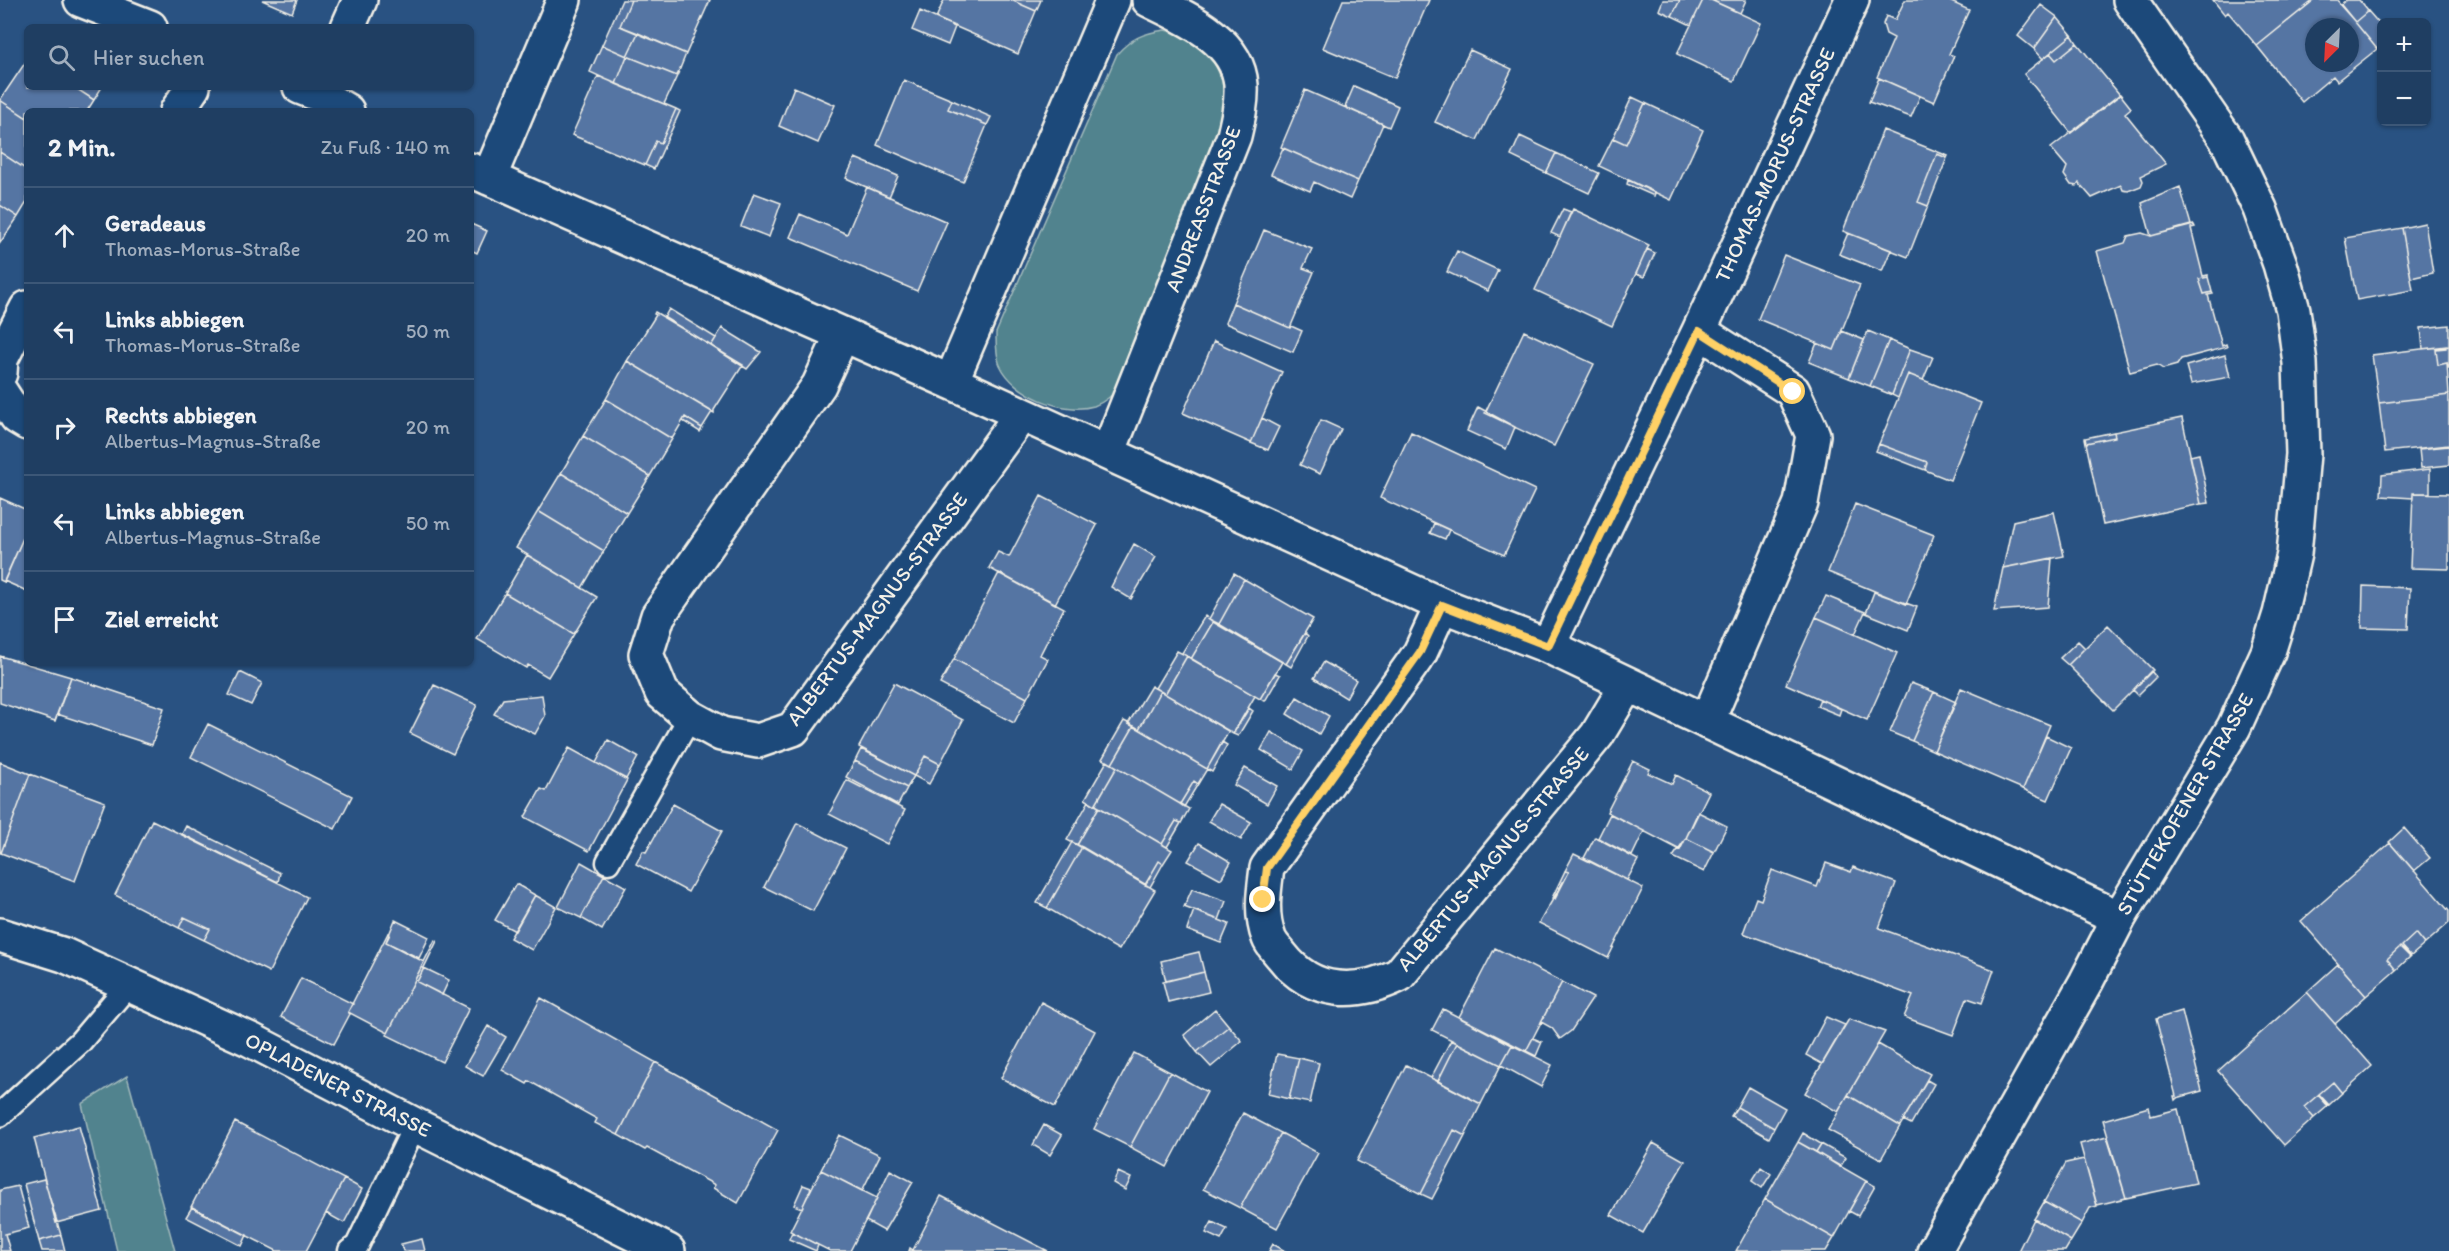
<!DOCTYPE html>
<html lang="de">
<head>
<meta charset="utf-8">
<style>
	:root { --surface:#1f3e62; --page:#2c496b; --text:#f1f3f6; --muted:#a1aebe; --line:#3c5777 }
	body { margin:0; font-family:Itim,sans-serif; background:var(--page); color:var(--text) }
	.controls { position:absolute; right:18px; top:18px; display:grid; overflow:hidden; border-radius:9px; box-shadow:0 2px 4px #0004 }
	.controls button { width:54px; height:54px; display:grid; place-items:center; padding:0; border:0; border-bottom:2px solid var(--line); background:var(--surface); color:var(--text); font:30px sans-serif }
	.compass { position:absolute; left:2305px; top:18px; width:54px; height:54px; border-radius:50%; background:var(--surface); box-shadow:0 2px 4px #0004; rotate:204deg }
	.stop { position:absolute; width:18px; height:18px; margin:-14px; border:4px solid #ffd166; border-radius:50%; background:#fff }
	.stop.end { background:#ffd166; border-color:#fff; box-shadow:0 2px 6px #0008 }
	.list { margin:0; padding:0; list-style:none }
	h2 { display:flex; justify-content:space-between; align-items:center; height:78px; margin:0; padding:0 24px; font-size:26px }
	h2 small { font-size:20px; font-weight:400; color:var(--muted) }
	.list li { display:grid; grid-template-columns:39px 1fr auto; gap:18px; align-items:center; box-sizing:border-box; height:96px; padding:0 24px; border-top:2px solid var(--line) }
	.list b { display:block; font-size:22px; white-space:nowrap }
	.list p { margin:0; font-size:20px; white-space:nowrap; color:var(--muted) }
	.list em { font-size:20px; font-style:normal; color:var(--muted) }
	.icon { flex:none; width:33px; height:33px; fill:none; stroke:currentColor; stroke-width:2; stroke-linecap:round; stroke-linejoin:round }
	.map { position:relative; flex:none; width:2449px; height:1251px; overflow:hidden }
	.search { position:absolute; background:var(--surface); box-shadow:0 2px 4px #0004; left:24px; top:24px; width:450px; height:66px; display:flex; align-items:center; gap:15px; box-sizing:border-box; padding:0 21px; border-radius:9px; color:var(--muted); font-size:22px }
	.panel { position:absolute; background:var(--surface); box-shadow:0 2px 4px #0004; left:24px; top:108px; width:450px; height:558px; border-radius:9px }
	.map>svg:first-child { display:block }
	.green { fill:#51838e; stroke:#a2babb; stroke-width:1.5 }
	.building { fill:#5475a3; stroke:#f4f1e8; stroke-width:1.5; fill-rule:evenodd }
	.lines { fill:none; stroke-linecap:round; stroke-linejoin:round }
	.service-casing { stroke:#f4f1e8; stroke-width:27 }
	.minor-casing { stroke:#f4f1e8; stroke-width:38 }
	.service { stroke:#1f4a7a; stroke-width:22 }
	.minor { stroke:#1f4a7a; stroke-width:33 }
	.route { stroke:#ffd166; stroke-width:8 }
	.labels { text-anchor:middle; stroke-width:5; stroke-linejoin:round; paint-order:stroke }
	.street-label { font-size:21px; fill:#f4f1e8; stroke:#1f4a7a }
</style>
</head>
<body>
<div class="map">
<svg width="2449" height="1251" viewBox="0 0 2449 1251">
	<rect width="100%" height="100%" fill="#295282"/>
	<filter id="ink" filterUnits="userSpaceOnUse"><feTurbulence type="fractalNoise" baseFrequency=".0167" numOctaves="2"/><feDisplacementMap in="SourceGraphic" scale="12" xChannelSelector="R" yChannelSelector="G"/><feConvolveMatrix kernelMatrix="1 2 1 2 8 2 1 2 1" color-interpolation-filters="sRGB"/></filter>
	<g filter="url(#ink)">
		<path class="green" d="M1165 30C1208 40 1225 69 1226 111L1120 387C1112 395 1105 402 1094 406 1063 415 1014 395 1000 365 996 356 996 343 996 333L1117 54C1131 38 1144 33 1165 30Z
			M127 1076 175 1251H117L82 1104Z"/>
		<path class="building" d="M262 0H297L292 13Z
			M622 0H631L620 26 638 33 627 56 602 45Z
			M631 0H710L686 54 620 26Z
			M944 0H1011L1036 11 1018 54 936 18Z
			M1011 0H1041L1036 11Z
			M1343 0H1429L1395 78 1323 48Z
			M1663 0H1680L1672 16 1659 10Z
			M1680 0H1703L1691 25 1672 16Z
			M1703 0H1711L1761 23 1734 81 1677 54Z
			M1711 0H1746L1740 13Z
			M1905 0H1947L1969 10 1949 54 1954 56 1934 102 1877 77 1894 38 1886 34 1883 24 1886 16 1895 20Z
			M2213 0H2314L2257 46 2228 12 2225 15Z
			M2314 0H2337L2377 49 2337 81 2333 76 2302 102 2257 46ZM2314 27H2350V63H2314Z
			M2346 0H2359L2368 11 2355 22 2340 5Z
			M2041 5 2057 17 2034 49 2018 36Z
			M920 11 955 27 948 45 912 30Z
			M2368 11 2382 27V45L2377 49 2355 22Z
			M2057 17 2072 35 2043 59 2034 49Z
			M638 33 686 54 677 76 627 56Z
			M2072 35 2077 43 2056 60 2050 53Z
			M2077 43 2120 95 2071 133 2024 74 2050 53 2056 60Z
			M602 45 627 56 616 84 590 72Z
			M1470 50 1512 69 1477 140 1435 122Z
			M627 56 677 76 664 104 616 84Z
			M27 60V87H74L94 100 87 111H27V118L0 100Z
			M598 76 676 109 661 143 656 141 645 165 572 135Z
			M1879 78 1920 96 1911 117 1869 102Z
			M904 80 952 100 948 109 987 125 963 182 877 145Z
			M1354 86 1398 106 1389 127 1345 107Z
			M74 87H102L94 100Z
			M794 87 835 105 818 143 779 126Z
			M1305 90 1383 124 1358 181 1281 147Z
			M2120 94 2131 108 2125 113 2166 164 2141 176 2143 181 2141 186 2128 191 2123 190 2121 185 2092 198 2079 183 2077 186 2071 185 2064 175 2067 167 2051 148Z
			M1632 97 1645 103 1626 144 1613 138Z
			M0 100 27 118V170L0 152Z
			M952 100 991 117 987 125 948 109Z
			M1645 103 1703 130 1671 200 1599 166 1613 138 1626 144Z
			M676 109 680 111 654 169 645 165 656 141 661 143Z
			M1883 130 1948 156 1947 158 1937 154 1918 202 1928 206 1908 257 1843 231Z
			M1520 136 1556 153 1546 173 1511 156Z
			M1283 148 1358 181 1350 199 1314 182 1310 191 1271 174Z
			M0 152 27 170V202L18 217 0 205Z
			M1556 153 1599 173 1589 193 1546 173Z
			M1937 154 1947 158 1928 206 1918 202Z
			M855 158 898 176 889 197 846 178Z
			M1628 180 1655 193 1654 196 1627 184Z
			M867 187 947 222 917 291 790 237 800 214 847 234Z
			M2180 187 2191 225 2151 236 2142 203Z
			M754 193 781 203 769 237 741 226Z
			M0 205 18 217 0 243Z
			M1563 209 1571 212 1560 237 1551 233Z
			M1573 209 1649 245 1612 326 1535 290Z
			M2425 223 2433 273 2411 278 2402 228Z
			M471 224 487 231 477 253 471 250Z
			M2194 225 2195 227 2191 228 2203 276 2208 275V277L2199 279 2204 294 2212 292 2213 294 2208 295 2222 346 2226 344 2227 347 2181 359 2177 365 2163 369 2157 365 2130 372 2097 251 2125 243 2128 236 2142 233 2151 236Z
			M2402 228 2413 290 2357 300 2345 238Z
			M1264 230 1312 249 1303 268 1314 272 1290 328 1233 303Z
			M1848 233 1891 250 1882 271 1839 254Z
			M1647 249 1655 253 1644 277 1636 274Z
			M1457 251 1498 270 1488 291 1447 272Z
			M1784 255 1860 285 1834 350 1758 319Z
			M2208 277 2212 292 2204 294 2199 279Z
			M1233 303 1290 328 1291 326 1302 331 1293 352 1225 323Z
			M669 309 716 338 711 346 664 318Z
			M655 312 743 365 714 410V413L627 361 656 315 654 314Z
			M2449 325V346L2423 349 2421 328Z
			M722 328 761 352 747 369 711 346Z
			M1524 331 1594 364 1554 446 1485 413Z
			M1842 331 1864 340 1849 378 1809 362 1817 343 1834 350Z
			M1868 331 1889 340 1870 386 1849 378Z
			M1889 340 1910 349 1892 395 1870 386Z
			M1214 341 1282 372 1251 443 1183 413Z
			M2446 346V348L2436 349 2438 365 2447 363 2449 395 2379 403 2372 355Z
			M2449 346V368H2448L2447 363 2438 365 2436 349Z
			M1910 349 1933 357 1923 380 1908 374 1898 398 1892 395Z
			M2225 355 2230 377 2191 384 2186 366Z
			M627 361 712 412 702 428 685 417 672 439 606 399Z
			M1908 374 1981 403 1950 480 1925 470 1927 462 1879 444Z
			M2449 395V445L2385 452 2379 403Z
			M606 399 672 439 650 476 583 436Z
			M1478 407 1515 427 1506 449 1467 431Z
			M685 417 702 428 700 432 683 421Z
			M1262 418 1279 427 1268 450 1251 443Z
			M2182 418 2201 504 2103 525 2086 443 2115 437 2114 432Z
			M1321 420 1341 429 1320 474 1300 465Z
			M1411 432 1535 490 1504 555 1380 498Z
			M2114 432 2115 437 2086 443 2085 438Z
			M583 436 650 476 627 513 561 473Z
			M1879 444 1927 462 1925 470 1876 451Z
			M2449 446V465L2421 468 2419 449Z
			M2199 454 2209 503 2201 504 2190 456Z
			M2430 469V493H2413V498L2381 496 2382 475Z
			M561 473 627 513 604 551 538 511Z
			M2413 493 2449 494V569L2410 568Z
			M1041 496 1097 525 1055 604 989 568 998 552 1009 557Z
			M0 498 27 510V529L4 582 0 580Z
			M1855 504 1934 535 1906 604 1828 572Z
			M538 511 604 551 582 588 516 548Z
			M2054 512 2064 556 2003 568 2013 521Z
			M1434 523 1449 530 1445 539 1430 533Z
			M27 529V591L4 581Z
			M1134 544 1156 557 1131 599 1111 587Z
			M527 555 597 597 574 634 505 593Z
			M2052 558 2048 607 1994 611 2003 568Z
			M999 573 1064 608 1040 655 1048 659 1027 698 954 659Z
			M1234 573 1244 579 1219 624 1209 619Z
			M1244 579 1313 619 1286 664 1219 624Z
			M2363 586 2410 588 2408 629 2362 628Z
			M1874 592 1917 607 1908 630 1866 613Z
			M505 593 574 634 548 677 528 665 526 668 477 639Z
			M1826 596 1865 612 1855 634 1816 617Z
			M1205 616 1213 622 1191 659 1182 653Z
			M1816 617 1897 653 1867 720 1786 684Z
			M1213 622 1282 662 1260 699 1191 659Z
			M2108 625 2153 670 2113 710 2068 665Z
			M1305 633 1308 636 1291 667 1286 664Z
			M2078 641 2085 648 2068 665 2060 658Z
			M1177 651 1187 656 1165 694 1155 688Z
			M0 656 71 677 55 721 0 703Z
			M1187 656 1255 696 1233 734 1165 694Z
			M954 659 1027 698 1014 723 940 684Z
			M1324 662 1356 680 1346 698 1314 678Z
			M2151 671 2156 677 2138 695 2133 690Z
			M240 672 262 683 251 705 229 695Z
			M1275 673 1280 675 1265 701 1260 699Z
			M71 677 164 708 152 745 57 714Z
			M894 683 963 720 940 764 925 756 914 776 859 747Z
			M1911 683 1934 692 1912 741 1890 732Z
			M434 685 477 705 453 754 410 733Z
			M1151 686 1160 691 1139 729 1128 724Z
			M1961 688 2050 725 2023 789 1934 751Z
			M1160 691 1229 731 1207 769 1139 729Z
			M1934 692 1956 702 1934 751 1912 741Z
			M542 695 545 716 535 734 494 714 503 699Z
			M1297 697 1329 716 1319 734 1287 714Z
			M1820 699 1841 709 1839 715 1817 706Z
			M1249 708 1253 711 1238 736 1233 734Z
			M1124 721 1134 726 1112 764 1102 759Z
			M208 724 352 796 335 829 191 757Z
			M1134 726 1207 769 1198 784 1194 781 1180 804 1112 764Z
			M1271 732 1303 751 1293 769 1261 750Z
			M2046 736 2071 748 2048 800 2023 789Z
			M608 740 638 757 626 779 596 763Z
			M1222 742 1227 745 1212 772 1207 769Z
			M569 748 627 780 589 851 525 817 541 789 546 791Z
			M861 749 914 776 907 788 855 761Z
			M925 756 940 764 929 784 914 776Z
			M855 761 907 788 898 805 846 777Z
			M1107 761 1117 767 1095 805 1085 799Z
			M1633 761 1650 769 1648 773 1672 784 1676 775 1709 792 1680 850 1607 812Z
			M0 762 30 774 1 853H0Z
			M1117 767 1189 809 1181 823 1176 821 1162 844 1095 805Z
			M1245 768 1277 786 1267 804 1234 785Z
			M30 774 105 802 75 881 1 853Z
			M847 780 905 810 887 844 829 814Z
			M1194 781 1198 784 1184 807 1180 804Z
			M1089 801 1099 807 1077 845 1067 840Z
			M673 804 722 831 688 892 636 864 643 851 646 852Z
			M1219 804 1251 822 1241 840 1209 821Z
			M1099 807 1172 850 1163 864 1159 861 1145 885 1077 845Z
			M1698 812 1727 826 1714 852 1686 838Z
			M1610 814 1644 831 1632 856 1598 838Z
			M152 820 307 897 269 972 204 940 210 929 184 917 179 928 115 895Z
			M1176 821 1181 823 1167 847 1162 844Z
			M797 823 846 848 813 911 764 887Z
			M186 826 280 873 278 882 182 834Z
			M2404 828 2430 858 2414 871 2389 842Z
			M1595 837 1638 860 1627 880 1584 858Z
			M1686 838 1714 852 1704 872 1673 857Z
			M1072 842 1082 847 1047 908 1037 903Z
			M1199 843 1231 862 1221 879 1188 861Z
			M2390 843 2449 911V923L2425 944 2416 933 2402 946 2411 956 2400 947 2387 959 2396 970 2366 996 2301 921Z
			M1082 847 1155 890 1119 950 1047 908Z
			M1574 854 1643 888 1608 958 1539 923 1569 872 1565 871Z
			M1159 861 1163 864 1150 887 1145 885Z
			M581 862 604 875 581 918 558 907Z
			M1826 863 1851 872 1853 867 1896 883 1879 928 1994 970 1982 1003 1967 998 1953 1035 1904 1017 1913 996 1743 933 1756 898 1761 900 1772 870 1817 887Z
			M1565 871 1569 872 1555 899 1552 898Z
			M604 875 626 887 602 930 581 918Z
			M516 884 535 895 515 931 495 920Z
			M1192 889 1226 901 1219 920 1184 907Z
			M535 895 556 907 532 950 510 938Z
			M1194 910 1229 924 1221 943 1187 930Z
			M184 917 210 929 204 940 179 928Z
			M395 920 429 937 419 958 386 942Z
			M388 933 390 934 386 942 424 962 388 1033 348 1012Z
			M2416 933 2425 944 2411 956 2402 946Z
			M435 940 437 941 417 982 469 1008 442 1062 387 1035Z
			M2400 947 2410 957 2396 970 2387 959Z
			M1495 948 1562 982 1526 1051 1459 1017Z
			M1199 952 1204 972 1166 981 1161 961Z
			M2338 964 2366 996 2335 1024 2307 992Z
			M424 968 449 980 442 995 417 982Z
			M1204 972 1209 992 1168 1002 1163 982Z
			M301 978 353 1004 348 1012 350 1014 334 1044 281 1017Z
			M1562 982 1593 998 1571 1031 1560 1039 1552 1028 1541 1022Z
			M2307 992 2372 1066 2342 1093 2333 1082 2319 1094 2329 1105 2318 1095 2304 1107 2314 1118 2284 1145 2218 1071Z
			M541 998 655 1062 618 1135 595 1123 597 1119 529 1081 527 1084 502 1070Z
			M1041 1002 1095 1031 1055 1107 1001 1078Z
			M1215 1009 1229 1026 1197 1052 1184 1035Z
			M1443 1009 1512 1045 1501 1065 1432 1030Z
			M2182 1011 2202 1091 2177 1098 2175 1100 2174 1096H2176L2156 1019Z
			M1826 1017 1845 1025 1822 1064 1806 1055Z
			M1849 1019 1885 1032 1838 1112 1805 1093Z
			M488 1026 506 1037 483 1076 465 1066Z
			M1229 1026 1242 1041 1211 1067 1197 1052Z
			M1533 1038 1542 1042 1536 1056 1526 1051Z
			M1451 1040 1457 1043 1438 1081 1431 1078Z
			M1457 1043 1501 1065 1481 1104 1438 1081Z
			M1878 1044 1930 1074 1900 1126 1848 1095Z
			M1512 1045 1552 1065 1541 1087 1501 1065Z
			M1134 1053 1170 1072 1130 1147 1094 1129Z
			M1277 1054 1299 1058 1289 1099 1268 1094Z
			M1299 1058 1319 1063 1310 1103 1289 1099Z
			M655 1062 778 1130 738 1203 713 1188 715 1185 647 1148 645 1150 618 1135Z
			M1406 1065 1481 1104 1465 1136 1454 1130 1421 1194 1357 1161Z
			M1170 1072 1207 1092 1167 1167 1130 1147Z
			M1927 1080 1934 1084 1911 1124 1903 1120Z
			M2333 1082 2342 1093 2329 1105 2319 1094Z
			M1748 1087 1785 1108 1774 1128 1737 1107Z
			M1848 1095 1900 1126 1881 1159 1828 1130Z
			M2318 1095 2328 1106 2314 1118 2304 1107Z
			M1737 1107 1774 1128 1769 1138 1731 1116Z
			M2149 1107 2151 1116 2178 1109 2196 1183 2126 1198 2103 1120Z
			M1243 1113 1281 1133 1240 1208 1203 1189Z
			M235 1122 344 1179 306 1251H277L191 1207Z
			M1044 1125 1062 1135 1050 1155 1033 1145Z
			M79 1126 102 1211 56 1223 34 1138Z
			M1454 1130 1465 1136 1432 1199 1421 1194Z
			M1281 1133 1318 1153 1277 1228 1240 1208Z
			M1803 1133 1821 1144 1816 1152 1798 1142Z
			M839 1135 880 1155 862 1191 821 1170Z
			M2107 1137 2126 1198 2097 1205 2080 1144Z
			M1798 1142 1866 1181 1834 1238 1765 1199Z
			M1653 1143 1685 1161 1643 1233 1611 1215Z
			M1821 1144 1846 1158 1840 1167 1816 1152Z
			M2084 1159 2097 1206 2090 1208 2082 1223 2044 1202 2066 1163Z
			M1761 1167 1771 1174 1762 1188 1752 1181Z
			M821 1170 877 1198 850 1251H830L790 1231Z
			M890 1170 913 1182 884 1231 866 1221Z
			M1118 1172 1131 1178 1125 1190 1113 1183Z
			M44 1179 61 1235 39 1241 24 1184Z
			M344 1179 362 1189 344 1223 326 1213Z
			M1866 1181 1875 1186 1858 1216 1849 1211Z
			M803 1185 811 1188 802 1208 794 1205Z
			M18 1186 29 1228 5 1234 10 1251H0V1190Z
			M941 1196 1048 1251H909L910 1248 913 1250Z
			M1765 1199 1834 1238 1826 1251H1736Z
			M2044 1202 2082 1223 2071 1241 2034 1219Z
			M192 1207 247 1235 242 1246 186 1217Z
			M2034 1219 2071 1241 2065 1251H2018Z
			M1212 1222 1227 1229 1221 1240 1206 1233Z
			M792 1232 818 1245 816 1251 789 1239Z
			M61 1235 65 1251H42L39 1241Z
			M422 1239 425 1251H403L401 1244Z
			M1273 1244 1285 1251H1269Z"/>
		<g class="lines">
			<g class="service-casing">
				<path id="service" d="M608 862 690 717
					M0 1115 80 1042 130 983
					M350 1251 357 1246 415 1125"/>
			</g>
			<g class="minor-casing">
				<path id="minor" d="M81 0 150 27
					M348 27 360 0
					M300 87 318 94 347 111
					M177 111 193 87
					M471 170 951 382 1442 605 1548 646 2119 918
					M489 178 564 0
					M1699 331 1852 0
					M842 335 819 385 658 616 646 654 662 693 690 717 721 734 758 741 793 729 1021 415
					M0 373 1 359 27 308
					M951 382 1113 0
					M0 391 17 417 27 423
					M1108 453 1234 136C1238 119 1242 102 1241 85 1238 39 1184 17 1149 0
					M1442 605 1420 653 1267 868C1264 891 1260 915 1269 938 1271 944 1278 951 1282 956 1313 996 1358 995 1399 975L1597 735 1627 685
					M1548 646 1699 331 1793 391 1813 435 1801 503 1707 722
					M0 935 64 955 251 1040 415 1125 668 1251
					M1934 1251 2086 982 2119 918 2234 727 2268 652 2280 614 2294 554 2303 454 2300 363 2293 310 2280 264 2260 209 2227 140 2130 0"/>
			</g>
			<use href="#service" class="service"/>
			<use href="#minor" class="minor"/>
		</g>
	</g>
	<g class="lines" filter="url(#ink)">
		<path class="route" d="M1263 900 1267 868 1420 652 1442 605 1548 646 1699 331 1793 392"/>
	</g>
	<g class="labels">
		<g class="street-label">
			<text transform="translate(1775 165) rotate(-65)" y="7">THOMAS-MORUS-STRASSE</text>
			<text transform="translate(1203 209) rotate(-69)" y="7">ANDREASSTRASSE</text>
			<text transform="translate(877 609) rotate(-53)" y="7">ALBERTUS-MAGNUS-STRASSE</text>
			<text transform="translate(2185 804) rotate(-60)" y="7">STÜTTEKOFENER STRASSE</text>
			<text transform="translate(1493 859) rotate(-50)" y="7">ALBERTUS-MAGNUS-STRASSE</text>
			<text transform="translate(338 1085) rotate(27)" y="7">OPLADENER STRASSE</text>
		</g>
	</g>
</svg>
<div class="controls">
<button>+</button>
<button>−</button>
</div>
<svg class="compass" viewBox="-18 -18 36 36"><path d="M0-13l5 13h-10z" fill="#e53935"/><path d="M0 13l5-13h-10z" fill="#a1aebe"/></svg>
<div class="stop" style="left:1793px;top:392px"></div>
<div class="stop end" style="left:1263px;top:900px"></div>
<div class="search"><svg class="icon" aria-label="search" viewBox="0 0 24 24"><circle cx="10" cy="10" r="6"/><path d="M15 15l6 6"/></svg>Hier suchen</div>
<section class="panel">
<h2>2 Min.<small>Zu Fuß · 140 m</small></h2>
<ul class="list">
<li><svg class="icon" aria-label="ahead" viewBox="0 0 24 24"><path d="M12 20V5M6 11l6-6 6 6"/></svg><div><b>Geradeaus</b><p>Thomas-Morus-Straße</p></div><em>20 m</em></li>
<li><svg class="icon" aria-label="left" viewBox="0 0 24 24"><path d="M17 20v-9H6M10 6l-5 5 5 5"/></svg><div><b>Links abbiegen</b><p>Thomas-Morus-Straße</p></div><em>50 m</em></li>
<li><svg class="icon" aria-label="right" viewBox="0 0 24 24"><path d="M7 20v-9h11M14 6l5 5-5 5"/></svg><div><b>Rechts abbiegen</b><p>Albertus-Magnus-Straße</p></div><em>20 m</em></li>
<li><svg class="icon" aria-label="left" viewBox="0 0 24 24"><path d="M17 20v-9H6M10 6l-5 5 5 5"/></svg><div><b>Links abbiegen</b><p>Albertus-Magnus-Straße</p></div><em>50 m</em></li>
<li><svg class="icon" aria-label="arrive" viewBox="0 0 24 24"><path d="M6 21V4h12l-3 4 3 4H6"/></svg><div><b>Ziel erreicht</b></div></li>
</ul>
</section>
</div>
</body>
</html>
